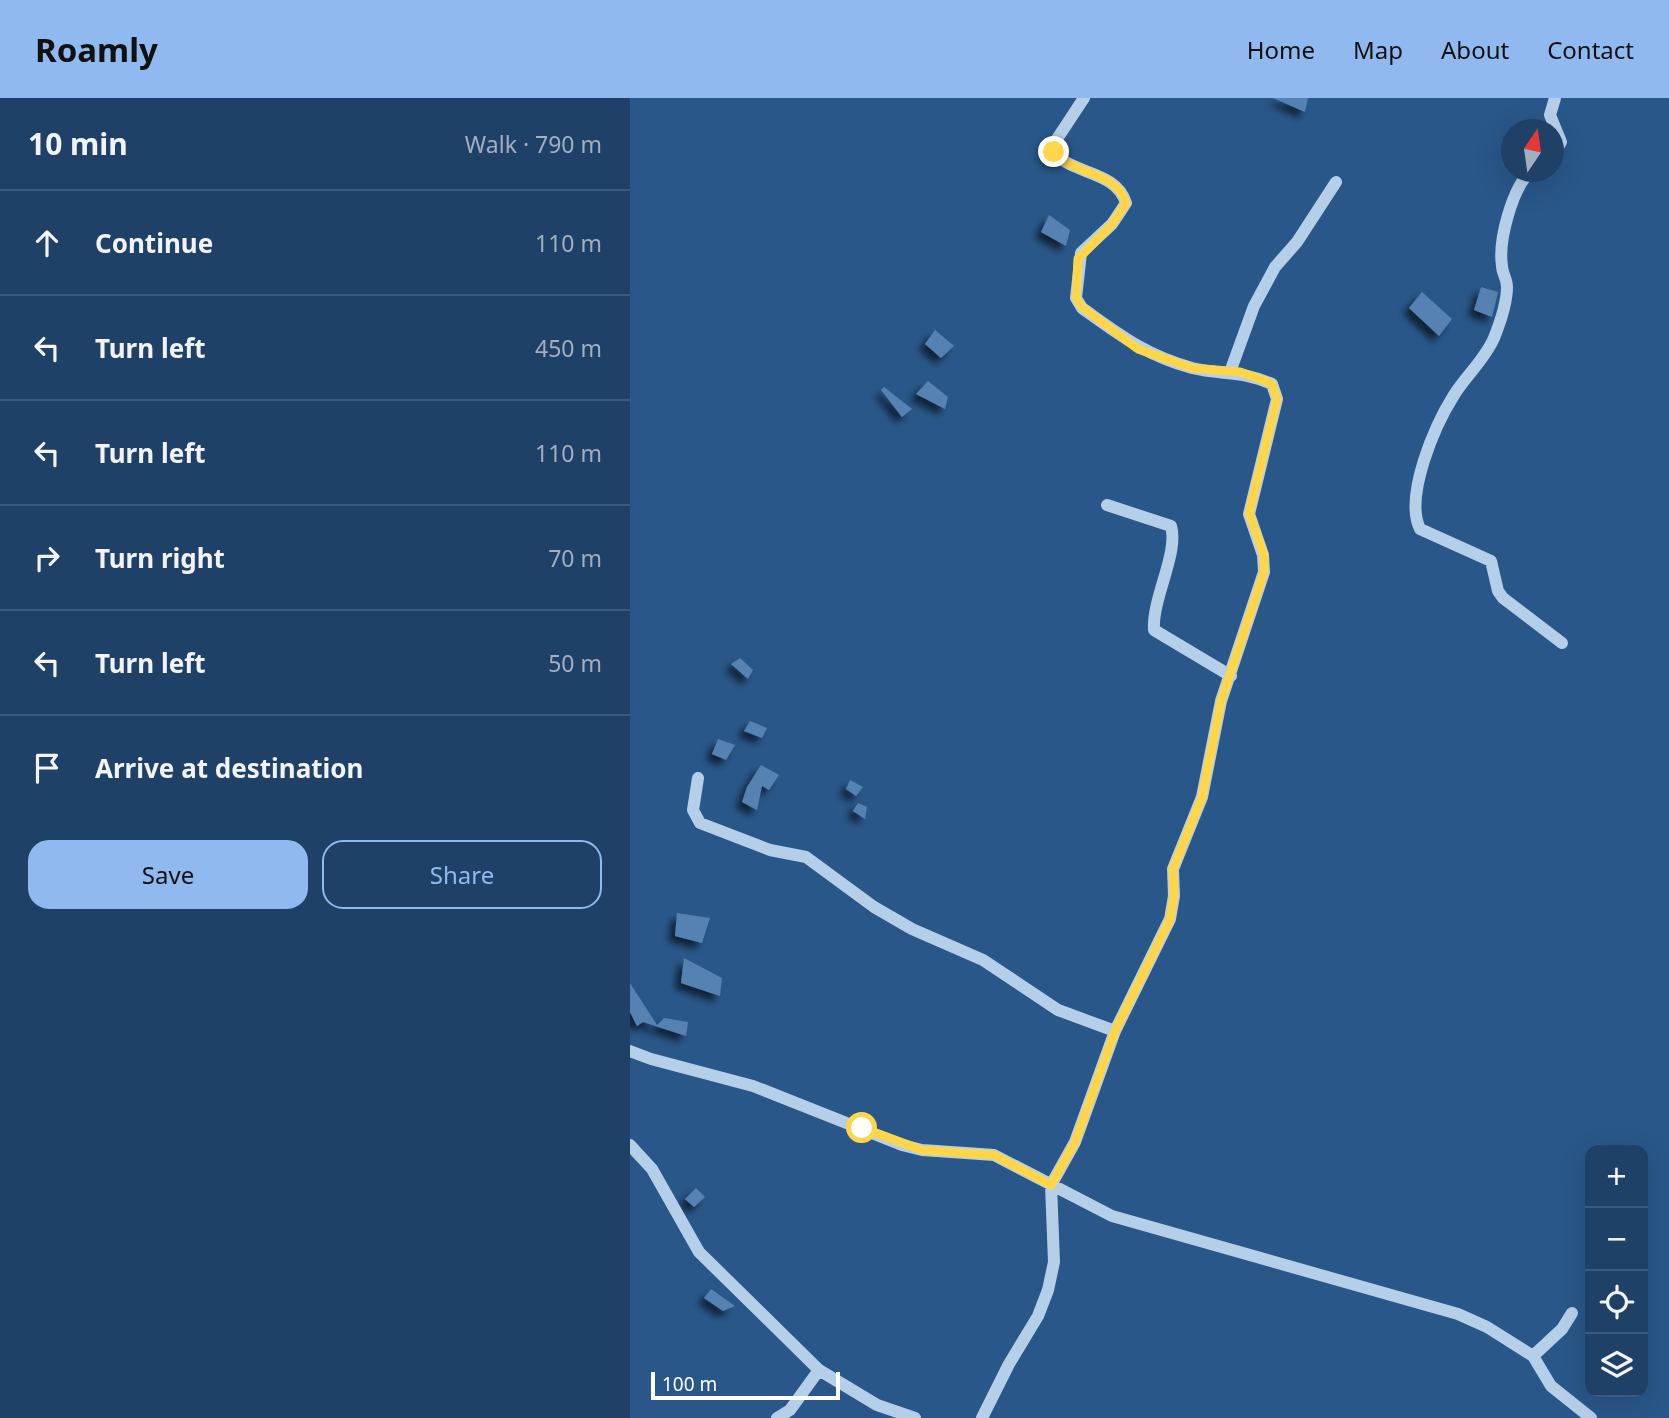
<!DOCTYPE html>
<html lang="en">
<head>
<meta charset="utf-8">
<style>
	:root { --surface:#1f4167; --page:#2c4c70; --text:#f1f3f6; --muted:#a1afc0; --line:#3c5a7b; --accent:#90b9f0 }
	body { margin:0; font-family:"Noto Sans",sans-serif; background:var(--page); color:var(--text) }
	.controls { position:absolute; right:21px; bottom:21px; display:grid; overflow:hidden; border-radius:14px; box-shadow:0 7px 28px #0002 }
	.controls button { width:63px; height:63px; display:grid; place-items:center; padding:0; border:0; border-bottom:2px solid var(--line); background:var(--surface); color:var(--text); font:35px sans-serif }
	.compass { position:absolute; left:871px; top:21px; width:63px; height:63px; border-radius:50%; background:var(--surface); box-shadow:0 7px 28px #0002; rotate:13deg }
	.scale { position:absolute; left:21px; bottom:18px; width:189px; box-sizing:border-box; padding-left:7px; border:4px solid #fff; border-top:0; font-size:19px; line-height:24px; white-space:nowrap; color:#fff; -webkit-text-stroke:5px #295789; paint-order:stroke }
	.stop { position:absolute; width:21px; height:21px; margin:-16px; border:5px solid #ffd54a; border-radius:50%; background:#fff }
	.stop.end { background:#ffd54a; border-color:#fff; box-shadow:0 2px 7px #0008 }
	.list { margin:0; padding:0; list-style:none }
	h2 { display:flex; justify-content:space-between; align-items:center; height:91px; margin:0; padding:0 28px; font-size:30px }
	h2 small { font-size:23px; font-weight:400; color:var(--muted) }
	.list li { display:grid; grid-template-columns:46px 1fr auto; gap:21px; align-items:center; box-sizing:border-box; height:105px; padding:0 28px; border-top:2px solid var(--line) }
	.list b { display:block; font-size:26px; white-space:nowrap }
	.list em { font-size:23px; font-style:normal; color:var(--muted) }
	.actions { display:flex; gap:14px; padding:21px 28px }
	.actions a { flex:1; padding:16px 0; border:2px solid var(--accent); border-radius:21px; text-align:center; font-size:24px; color:var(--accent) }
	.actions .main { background:var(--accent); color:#111 }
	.icon { flex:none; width:38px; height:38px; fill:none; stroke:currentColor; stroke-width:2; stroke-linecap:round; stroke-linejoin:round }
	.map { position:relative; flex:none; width:1039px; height:1320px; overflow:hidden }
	header { display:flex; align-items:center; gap:42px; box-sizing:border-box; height:98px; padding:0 35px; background:var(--accent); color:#111 }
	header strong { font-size:33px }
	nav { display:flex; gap:38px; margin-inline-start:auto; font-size:24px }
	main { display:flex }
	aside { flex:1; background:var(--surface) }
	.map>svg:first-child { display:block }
	.building { fill:#5582b2; filter:url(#shadow) }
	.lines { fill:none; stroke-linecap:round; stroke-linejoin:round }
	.minor { stroke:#b6cfe9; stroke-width:12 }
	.route { stroke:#ffd54a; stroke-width:9 }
</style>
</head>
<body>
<header>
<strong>Roamly</strong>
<nav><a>Home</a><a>Map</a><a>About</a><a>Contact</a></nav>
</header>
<main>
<aside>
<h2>10 min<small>Walk · 790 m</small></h2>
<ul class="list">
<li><svg class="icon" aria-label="ahead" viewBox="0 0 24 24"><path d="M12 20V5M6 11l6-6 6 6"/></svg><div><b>Continue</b></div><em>110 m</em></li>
<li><svg class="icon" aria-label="left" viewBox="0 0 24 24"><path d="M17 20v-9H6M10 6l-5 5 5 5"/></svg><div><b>Turn left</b></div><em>450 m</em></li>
<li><svg class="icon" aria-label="left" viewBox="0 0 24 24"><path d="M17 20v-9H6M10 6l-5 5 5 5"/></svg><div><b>Turn left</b></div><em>110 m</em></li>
<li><svg class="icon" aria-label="right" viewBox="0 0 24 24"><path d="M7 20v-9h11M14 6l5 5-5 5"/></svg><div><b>Turn right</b></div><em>70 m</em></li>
<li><svg class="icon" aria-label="left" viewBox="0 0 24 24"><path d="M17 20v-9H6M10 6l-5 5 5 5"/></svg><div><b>Turn left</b></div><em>50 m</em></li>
<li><svg class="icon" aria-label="arrive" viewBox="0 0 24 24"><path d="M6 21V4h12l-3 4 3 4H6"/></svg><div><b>Arrive at destination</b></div></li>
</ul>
<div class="actions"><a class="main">Save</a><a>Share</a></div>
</aside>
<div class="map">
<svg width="1039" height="1320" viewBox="0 0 1039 1320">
	<defs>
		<filter id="shadow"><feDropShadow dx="-6" dy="6" stdDeviation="3.5" flood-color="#0009"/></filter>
	</defs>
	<rect width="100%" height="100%" fill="#295789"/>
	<path class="building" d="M643 0H678L675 14Z
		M419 117 440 132 436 148 411 134Z
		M851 189 868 194 862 219 844 212Z
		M792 194 822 221 809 238 779 210Z
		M305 232 324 248 311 260 295 246Z
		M298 283 318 299 315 311 286 296Z
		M254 289 282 311 272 319 251 292Z
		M110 560 123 572 118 581 101 566Z
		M120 623 137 630 132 640 114 633Z
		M88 641 105 647 96 662 82 656Z
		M131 667 149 677 139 692 132 688 127 712 112 704 117 689Z
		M220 682 233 689 226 698 216 691Z
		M228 705 237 709 235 721 223 713Z
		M47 815 80 820 72 845 45 838Z
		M54 860 92 880 90 898 51 885Z
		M0 885 27 927 34 920 58 924 56 938 13 924 7 928 0 914Z
		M66 1090 75 1099 64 1109 55 1101Z
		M81 1191 105 1208 93 1213 74 1200Z"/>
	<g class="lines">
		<path class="minor" d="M923 57 931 44 920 17 925 0
			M900 74C882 91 868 143 872 168 872 175 877 181 877 189 877 205 870 225 864 240 855 261 836 278 824 297 805 327 774 398 790 431L861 463 868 493 873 500 932 545
			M600 274 624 208 645 169 667 144 706 84
			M477 407 541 428C549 455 522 500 524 532L601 578
			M68 680 63 712 70 725 140 752 176 759 244 809 282 831 353 862 428 912 485 933
			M0 953 21 961 123 988 272 1047 292 1052 364 1057 482 1118 828 1216 857 1229 903 1258 921 1288 961 1320
			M0 1047 22 1071 69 1154 189 1272 247 1307 285 1320
			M903 1258 932 1231 942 1215
			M147 1320 160 1312 189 1272
			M352 1320 379 1266 408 1218 418 1192 424 1164 421 1087 445 1044 485 933 540 821 544 798 543 771 572 699 591 603 634 474 633 457 619 416 647 301 642 286C615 273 590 277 562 270 515 257 490 237 452 210L446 200 451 155 482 126 496 105C486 72 442 77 424 54L425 44 454 0"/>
	</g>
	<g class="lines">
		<path class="route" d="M232 1030 292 1052 364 1057 421 1087 445 1044 485 933 540 821 544 798 543 771 572 699 591 603 634 474V457L619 415 647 301 642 286 633 282 610 274 562 270 508 251 452 209 446 200 448 161 482 126 496 105C486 72 442 77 424 54"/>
	</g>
</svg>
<div class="controls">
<button>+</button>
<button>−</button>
<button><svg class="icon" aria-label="locate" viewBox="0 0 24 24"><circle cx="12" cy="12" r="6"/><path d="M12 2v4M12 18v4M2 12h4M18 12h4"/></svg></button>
<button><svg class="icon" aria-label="layers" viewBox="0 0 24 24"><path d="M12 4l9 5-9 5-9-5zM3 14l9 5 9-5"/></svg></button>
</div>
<svg class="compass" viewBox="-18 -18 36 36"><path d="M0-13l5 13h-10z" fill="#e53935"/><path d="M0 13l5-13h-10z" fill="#a1afc0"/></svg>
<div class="scale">100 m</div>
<div class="stop" style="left:232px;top:1030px"></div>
<div class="stop end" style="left:424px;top:54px"></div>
</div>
</main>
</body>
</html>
